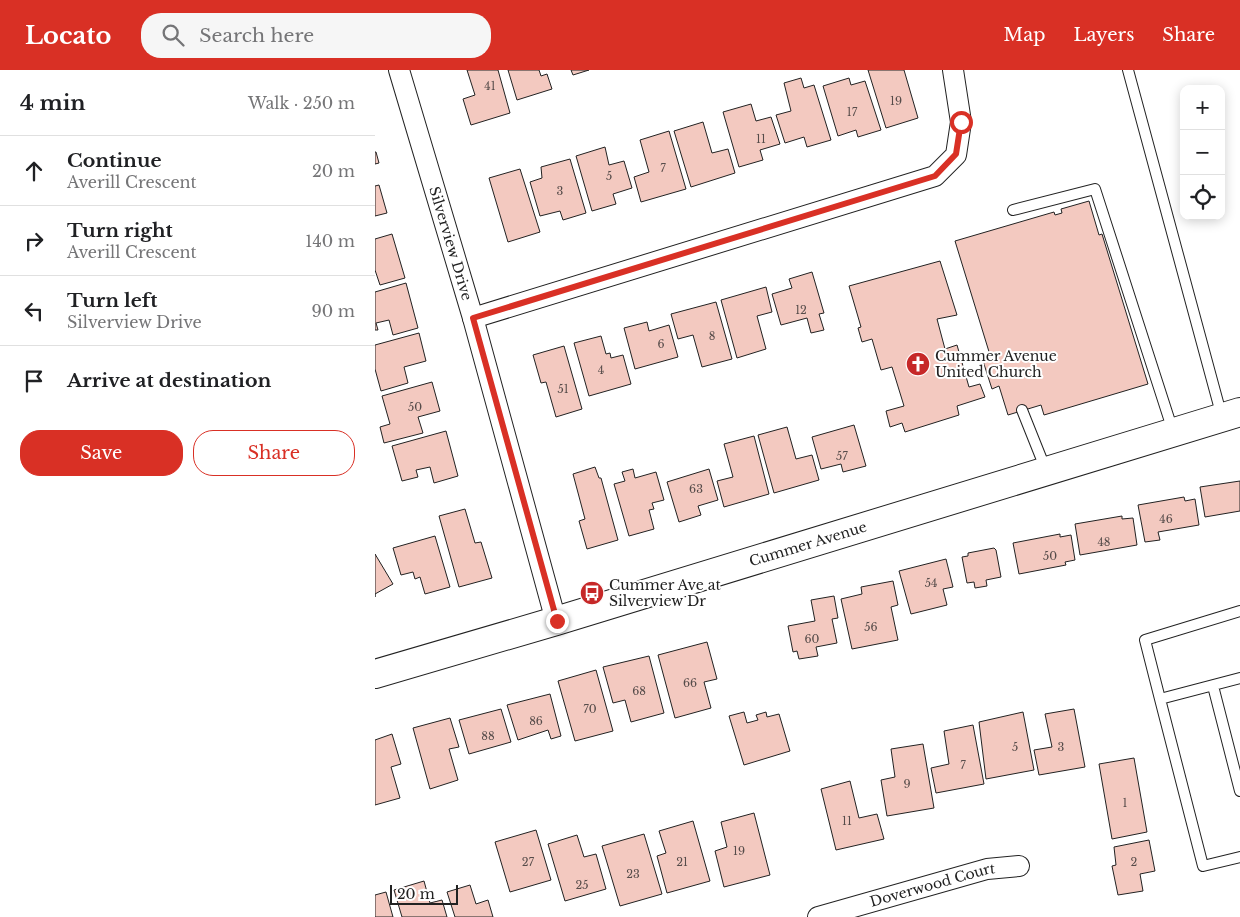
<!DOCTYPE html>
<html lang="en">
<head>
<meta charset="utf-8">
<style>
	:root { --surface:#fff; --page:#f6f6f6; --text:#202124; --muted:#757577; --line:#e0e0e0; --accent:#d93025 }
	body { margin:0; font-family:"Libre Baskerville",serif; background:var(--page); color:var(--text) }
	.controls { position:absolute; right:15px; top:15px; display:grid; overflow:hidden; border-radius:10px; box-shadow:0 2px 12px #0003 }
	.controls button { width:45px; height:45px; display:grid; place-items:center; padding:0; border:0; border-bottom:1px solid var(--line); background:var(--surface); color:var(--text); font:25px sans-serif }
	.scale { position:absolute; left:15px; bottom:12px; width:68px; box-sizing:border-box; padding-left:5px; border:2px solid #222; border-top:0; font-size:14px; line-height:18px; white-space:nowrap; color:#222; -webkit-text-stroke:4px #fff; paint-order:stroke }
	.stop { position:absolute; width:15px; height:15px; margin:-11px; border:4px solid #d93025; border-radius:50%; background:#fff }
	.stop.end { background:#d93025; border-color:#fff; box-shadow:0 1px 5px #0008 }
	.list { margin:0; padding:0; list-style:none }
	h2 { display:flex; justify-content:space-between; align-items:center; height:65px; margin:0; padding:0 20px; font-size:21px }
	h2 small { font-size:16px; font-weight:400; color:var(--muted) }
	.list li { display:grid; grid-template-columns:32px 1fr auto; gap:15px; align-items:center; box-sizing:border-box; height:70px; padding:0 20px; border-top:1px solid var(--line) }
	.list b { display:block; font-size:19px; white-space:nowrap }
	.list p { margin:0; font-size:16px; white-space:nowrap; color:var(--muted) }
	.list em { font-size:16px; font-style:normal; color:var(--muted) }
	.actions { display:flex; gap:10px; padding:15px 20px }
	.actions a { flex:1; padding:11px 0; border:1px solid var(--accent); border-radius:20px; text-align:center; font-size:18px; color:var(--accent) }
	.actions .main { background:var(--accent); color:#fff }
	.icon { flex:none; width:28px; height:28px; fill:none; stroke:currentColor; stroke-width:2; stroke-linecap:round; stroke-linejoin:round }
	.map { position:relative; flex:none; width:865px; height:847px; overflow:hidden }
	header { display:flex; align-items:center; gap:30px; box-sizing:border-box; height:70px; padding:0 25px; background:var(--accent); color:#fff }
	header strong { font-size:24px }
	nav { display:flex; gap:28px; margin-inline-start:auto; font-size:18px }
	.search { width:350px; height:45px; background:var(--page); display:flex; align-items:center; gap:12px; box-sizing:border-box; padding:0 18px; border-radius:20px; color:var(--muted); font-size:19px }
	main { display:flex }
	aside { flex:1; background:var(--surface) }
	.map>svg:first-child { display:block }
	.building { fill:#f3c9c0; stroke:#222 }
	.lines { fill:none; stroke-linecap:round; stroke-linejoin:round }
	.lane-casing { stroke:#222; stroke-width:12 }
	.street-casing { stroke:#222; stroke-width:22 }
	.secondary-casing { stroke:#222; stroke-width:30 }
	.lane { stroke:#fff; stroke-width:10 }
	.street { stroke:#fff; stroke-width:20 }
	.secondary { stroke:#fff; stroke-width:28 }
	.route { stroke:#d93025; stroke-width:6 }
	.labels { text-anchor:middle; stroke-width:4; stroke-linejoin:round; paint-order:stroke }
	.number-label { font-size:11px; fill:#564c4a }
	.street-label { font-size:14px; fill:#222; stroke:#fff }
	.poi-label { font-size:14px; fill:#222; stroke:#fff; text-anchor:start }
</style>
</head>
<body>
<header>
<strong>Locato</strong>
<div class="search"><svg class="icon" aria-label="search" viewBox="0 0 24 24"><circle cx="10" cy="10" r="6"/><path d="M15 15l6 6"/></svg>Search here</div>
<nav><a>Map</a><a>Layers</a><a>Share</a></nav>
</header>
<main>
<aside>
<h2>4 min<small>Walk · 250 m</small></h2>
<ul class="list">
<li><svg class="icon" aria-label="ahead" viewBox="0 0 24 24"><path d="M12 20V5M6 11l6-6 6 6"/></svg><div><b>Continue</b><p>Averill Crescent</p></div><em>20 m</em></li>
<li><svg class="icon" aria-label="right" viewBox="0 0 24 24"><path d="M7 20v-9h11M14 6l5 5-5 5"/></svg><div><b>Turn right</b><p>Averill Crescent</p></div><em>140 m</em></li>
<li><svg class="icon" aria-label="left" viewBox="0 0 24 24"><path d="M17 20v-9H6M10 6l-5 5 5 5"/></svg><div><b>Turn left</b><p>Silverview Drive</p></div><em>90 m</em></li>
<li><svg class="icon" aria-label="arrive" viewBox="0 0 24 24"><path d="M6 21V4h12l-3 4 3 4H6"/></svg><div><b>Arrive at destination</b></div></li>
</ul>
<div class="actions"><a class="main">Save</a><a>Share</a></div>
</aside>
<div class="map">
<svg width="865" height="847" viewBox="0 0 865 847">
	<rect width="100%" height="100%" fill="#fff"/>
	<path class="building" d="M92 0H123L135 43 96 55 88 29 100 25Z
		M133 0H164L166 6 172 4 177 19 142 30Z
		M196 0H214L198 5Z
		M493 0H529L543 48 511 58Z
		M426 8 429 18 439 15 456 70 432 77 429 67 410 73 401 45 416 41 409 13Z
		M474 8 476 15 490 11 506 60 483 67 481 60 463 66 448 16Z
		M376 34 381 51 396 47 405 74 385 80 388 90 364 97 348 42Z
		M328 52 337 83 353 79 360 103 316 117 299 61Z
		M294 61 311 119 266 132 259 107 274 102 265 70Z
		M230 77 234 95 249 91 257 118 238 124 241 134 217 141 201 86Z
		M1 82 4 93 0 94V82Z
		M195 89 211 143 188 150 185 141 165 146 155 112 167 108 166 97Z
		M145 99 165 162 133 172 114 108Z
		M4 115 12 143 0 146V116Z
		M714 131 724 165 727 164 773 314 669 345 666 335 633 345 624 316 617 319 607 288 615 285 580 171 679 142 680 145 687 143 686 139Z
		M17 164 30 208 5 215 0 200V169Z
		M565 191 582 245 562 249 570 279 582 275 594 317 605 314 610 327 582 336 584 345 530 362 527 353 515 357 511 341 529 336 517 297 506 300 497 269 487 272 483 258 486 257 474 216Z
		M437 202 449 243 444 244 449 260 436 263 432 248 406 255 397 224 417 218 414 209Z
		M31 213 43 258 18 265 14 250 1 253 3 260H0V222Z
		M391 217 397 242 382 246 391 279 362 288 346 230Z
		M341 232 357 289 327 297 318 265 303 269 296 244Z
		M272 252 274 261 294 255 303 287 260 299 249 258Z
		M44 263 51 291 29 297 33 313 6 321 0 299V275Z
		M226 266 231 284 235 283 236 288 248 285 256 314 214 326 199 273Z
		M189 276 207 339 181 347 171 312 166 313 158 285Z
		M57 312 65 341 43 347 48 363 9 373 5 357 15 354 7 326Z
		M479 355 491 396 468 402 466 394 446 399 437 367Z
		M412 357 421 389 437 385 444 410 399 423 383 365Z
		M71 361 83 406 59 413 55 397 41 400 43 407 27 411 17 376Z
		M379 366 394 424 349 437 342 411 358 407 349 374Z
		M220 397 224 408H226L243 470 212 479 204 451 210 449 198 404Z
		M258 399 260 408 281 402 289 430 277 433 279 439 274 440 279 459 254 466 239 414 250 411 247 402Z
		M334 399 343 430 323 436 326 445 304 452 292 412Z
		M865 411V441L830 447 825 417Z
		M809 427 810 431 820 429 824 455 783 462 785 470 770 472 763 435Z
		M90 439 100 473 106 472 117 508 84 517 64 446Z
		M747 446V449L758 448 762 475 705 485 700 454Z
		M685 464V467L696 465 700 490 690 492 691 495 644 504 638 473Z
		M60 466 75 517 50 524 45 507 40 509 38 502 26 505 18 478Z
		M619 478 621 480 626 507 611 510 612 516 600 518 599 512 592 513 587 487 593 486V483Z
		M0 484 18 514 0 524V527Z
		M571 489 578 517 568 519 572 535 536 544 524 501Z
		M518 511 523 535 516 537 523 570 477 579 466 529 487 524 486 517Z
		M459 526 463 548 457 549 462 573 441 577 443 586 424 589 422 581 418 582 413 556 440 551 436 530Z
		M332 572 342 609 329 612 336 638 300 648 283 585Z
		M274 586 289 643 256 652 250 630 238 633 228 597Z
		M221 600 238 661 200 671 183 611Z
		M175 624 186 666 176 669 173 660 143 670 132 635Z
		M126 639 136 672 94 684 84 650Z
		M699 639 710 697 664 705 659 680 677 677 670 644Z
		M369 642 372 653 383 650 381 645 391 642 392 647 404 644 415 681 369 695 354 646Z
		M648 642 659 700 611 709 604 652Z
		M75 648 84 677 74 679 83 710 55 719 38 658Z
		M598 655 609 714 561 723 556 698 574 694 569 661Z
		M17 664 26 694 16 697 25 728 0 735V670Z
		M548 674 559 738 512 746 506 710 520 707 516 679Z
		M759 688 772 762 737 769 724 694Z
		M475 711 484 748 502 744 509 769 461 780 446 719Z
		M379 743 395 805 349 817 340 781 352 777 346 752Z
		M318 751 335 811 292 823 282 786 291 783 284 761Z
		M161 760 176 810 135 822 120 772Z
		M269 764 287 824 245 836 227 776Z
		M202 765 209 787 221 784 231 819 190 831 173 774Z
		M774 770 780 801 765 804 768 821 743 825 737 796 741 795 739 777Z
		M49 811 55 833 67 830 72 847H27L19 820Z
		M95 815 101 834 113 830 118 847H80L72 822Z
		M11 822 18 847H0V825Z"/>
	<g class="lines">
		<g class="lane-casing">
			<path id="lane" d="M753 0 847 347
				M638 140 720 119 798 361
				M647 340 671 400
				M865 608 785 629 828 796 865 787
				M838 616 865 721
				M785 629 770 570 865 541"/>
		</g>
		<g class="street-casing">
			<g id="street">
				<path id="s1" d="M24 0 98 248 181 551"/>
				<path d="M98 248 560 106 581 85 586 52 578 0"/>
				<path id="s2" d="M443 847 612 799 644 796"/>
			</g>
		</g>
		<g class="secondary-casing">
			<g id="secondary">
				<path id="s3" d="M0 604 181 551 865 342"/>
			</g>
		</g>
		<use href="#lane" class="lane"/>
		<use href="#street" class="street"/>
		<use href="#secondary" class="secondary"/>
	</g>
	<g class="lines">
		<path class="route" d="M182 551 98 248 560 106 581 84 586 52"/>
	</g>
	<defs>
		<g id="church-disc" transform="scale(1.25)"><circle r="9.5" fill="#c62828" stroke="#fff"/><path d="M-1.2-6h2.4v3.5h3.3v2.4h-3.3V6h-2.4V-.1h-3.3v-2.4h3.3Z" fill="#fff"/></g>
		<g id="bus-disc" transform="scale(1.25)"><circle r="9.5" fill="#c62828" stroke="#fff"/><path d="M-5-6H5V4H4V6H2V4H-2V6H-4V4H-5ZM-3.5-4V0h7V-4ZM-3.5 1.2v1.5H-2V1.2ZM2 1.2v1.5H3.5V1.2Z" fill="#fff"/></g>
	</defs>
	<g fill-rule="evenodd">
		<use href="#church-disc" x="543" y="294"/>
		<use href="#bus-disc" x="217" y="523"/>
	</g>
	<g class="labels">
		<g class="number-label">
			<text x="115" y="20">41</text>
			<text x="521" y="35">19</text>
			<text x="477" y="46">17</text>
			<text x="386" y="73">11</text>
			<text x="288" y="102">7</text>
			<text x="234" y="110">5</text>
			<text x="185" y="125">3</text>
			<text x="426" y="244">12</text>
			<text x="337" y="270">8</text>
			<text x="286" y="278">6</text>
			<text x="226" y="304">4</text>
			<text x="188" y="323">51</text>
			<text x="40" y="341">50</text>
			<text x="467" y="390">57</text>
			<text x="321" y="423">63</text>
			<text x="791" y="453">46</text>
			<text x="729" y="476">48</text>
			<text x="675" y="490">50</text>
			<text x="556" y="517">54</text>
			<text x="496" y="561">56</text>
			<text x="437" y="573">60</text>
			<text x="315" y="617">66</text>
			<text x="264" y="625">68</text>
			<text x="215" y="643">70</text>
			<text x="161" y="655">86</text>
			<text x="113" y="670">88</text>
			<text x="640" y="681">5</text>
			<text x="686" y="681">3</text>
			<text x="588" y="699">7</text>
			<text x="532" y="718">9</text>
			<text x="750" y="737">1</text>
			<text x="472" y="755">11</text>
			<text x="364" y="785">19</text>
			<text x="153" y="796">27</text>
			<text x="307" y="796">21</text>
			<text x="759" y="796">2</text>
			<text x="258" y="808">23</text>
			<text x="207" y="819">25</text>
		</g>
		<g class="street-label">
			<text dy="5" stroke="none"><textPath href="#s1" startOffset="181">Silverview Drive</textPath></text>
			<text dy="5" stroke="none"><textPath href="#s3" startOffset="452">Cummer Avenue</textPath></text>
			<text dy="5" stroke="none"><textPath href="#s2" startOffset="119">Doverwood Court</textPath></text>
		</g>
		<g class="poi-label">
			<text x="560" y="291">Cummer Avenue<tspan x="560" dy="16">United Church</tspan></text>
			<text x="234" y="520">Cummer Ave at<tspan x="234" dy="16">Silverview Dr</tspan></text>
		</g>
	</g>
</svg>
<div class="controls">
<button>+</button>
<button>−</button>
<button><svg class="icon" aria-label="locate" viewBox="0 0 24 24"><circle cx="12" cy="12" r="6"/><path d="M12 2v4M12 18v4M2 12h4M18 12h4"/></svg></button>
</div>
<div class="scale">20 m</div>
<div class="stop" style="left:586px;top:52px"></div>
<div class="stop end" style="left:182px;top:551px"></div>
</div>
</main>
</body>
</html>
